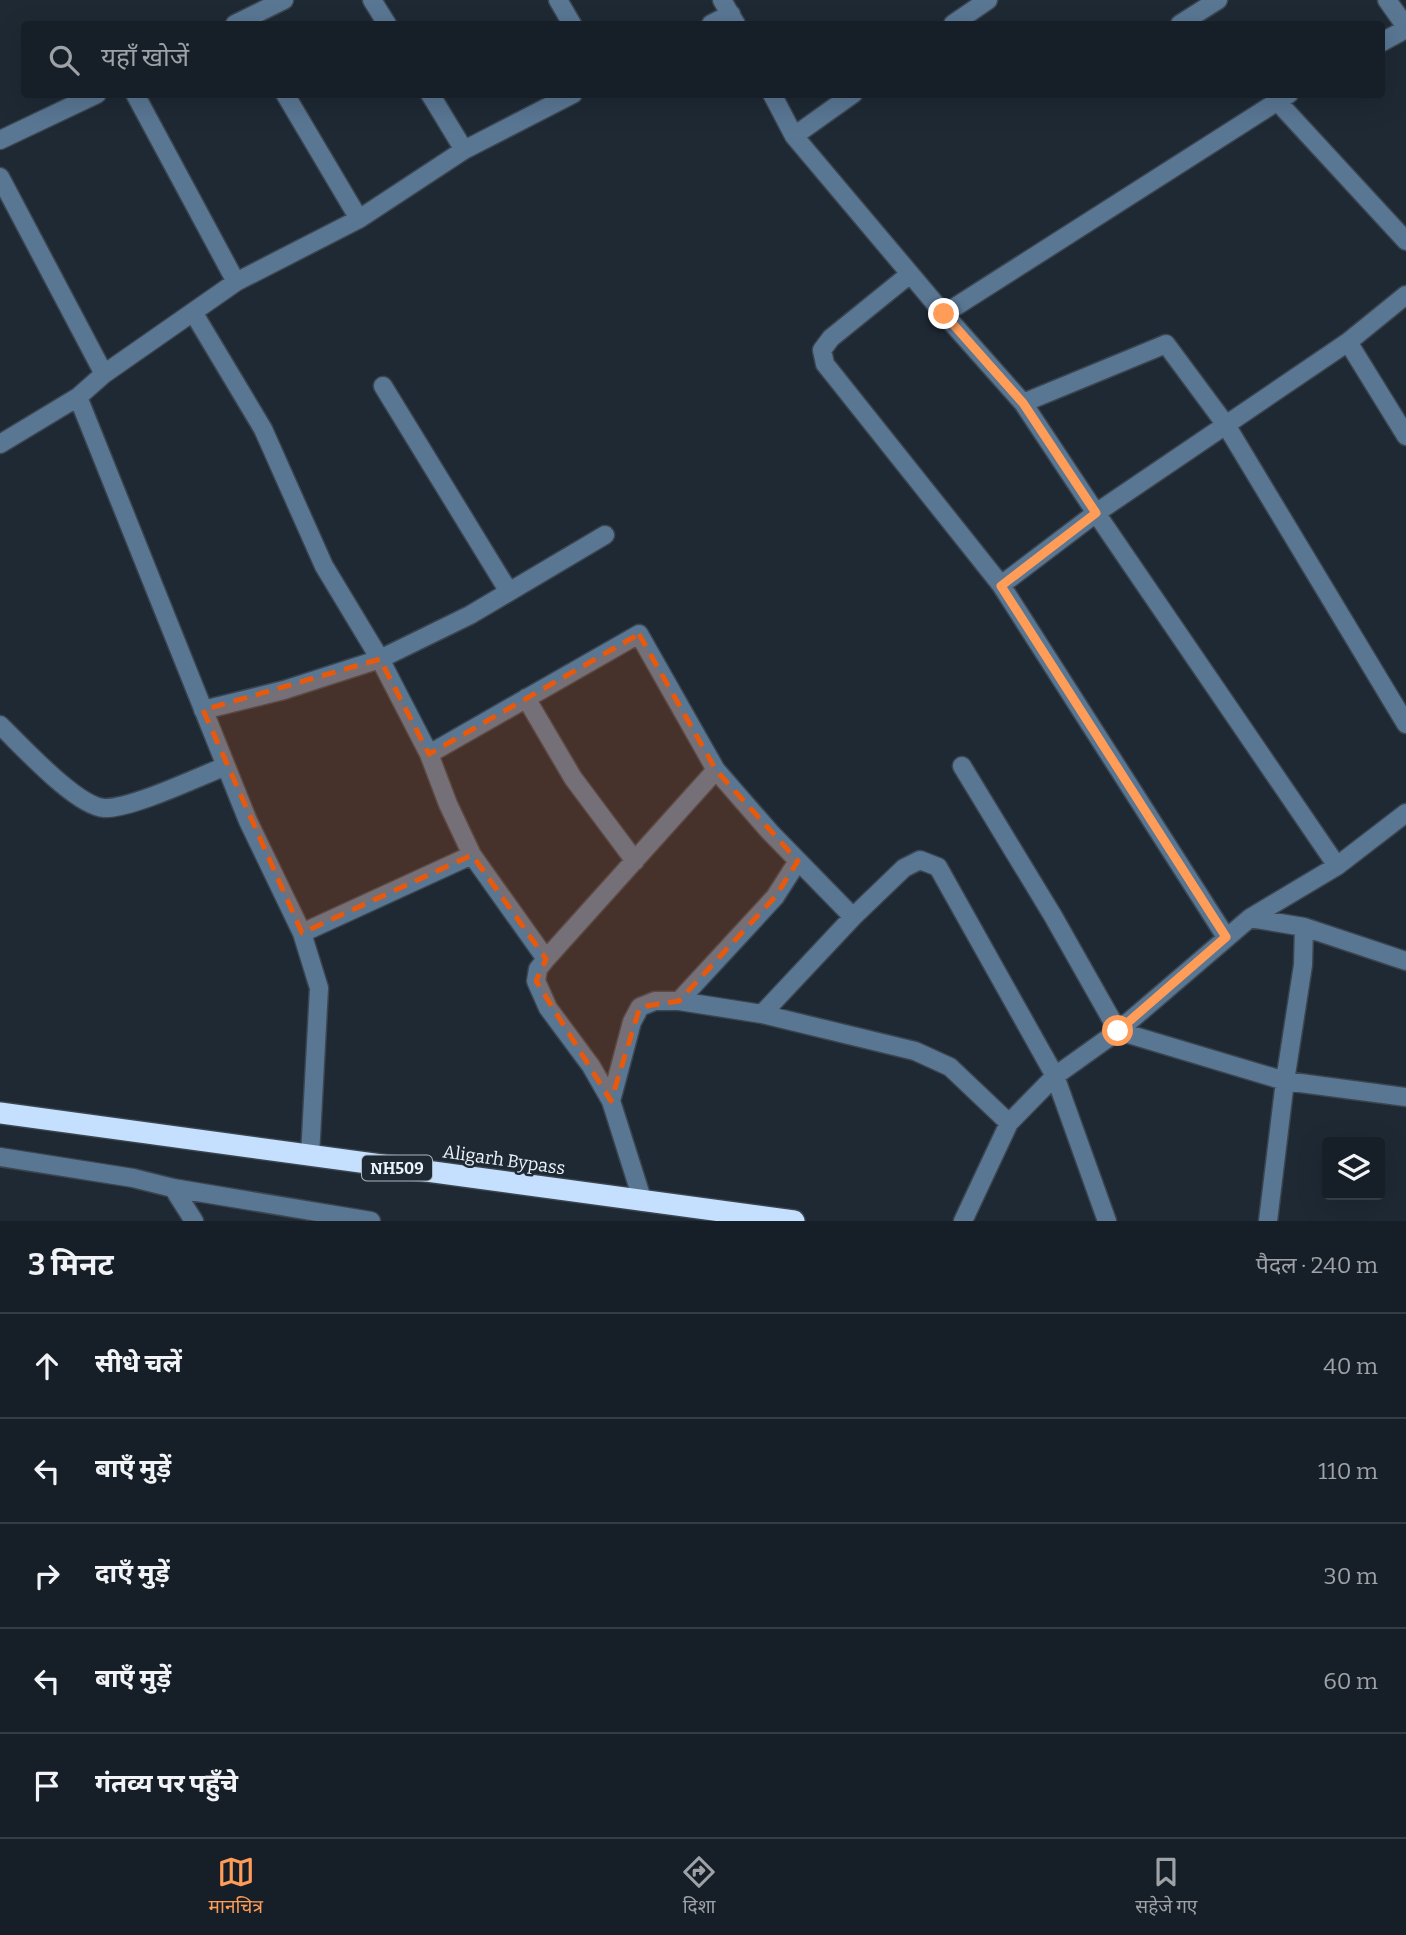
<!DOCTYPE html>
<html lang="hi">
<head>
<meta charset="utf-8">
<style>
	:root { --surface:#161f27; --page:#232c33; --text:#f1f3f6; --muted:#9ea2a7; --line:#353d44; --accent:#fe9c58 }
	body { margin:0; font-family:Bitter,"Noto Sans Devanagari",serif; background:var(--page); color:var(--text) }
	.controls { position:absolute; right:21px; bottom:21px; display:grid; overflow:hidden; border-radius:7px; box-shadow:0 7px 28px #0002 }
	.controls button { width:63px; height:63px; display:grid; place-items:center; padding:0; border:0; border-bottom:2px solid var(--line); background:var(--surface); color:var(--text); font:35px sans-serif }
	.stop { position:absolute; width:21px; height:21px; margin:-16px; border:5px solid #fe9c58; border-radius:50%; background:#fff }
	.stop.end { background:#fe9c58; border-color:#fff; box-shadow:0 2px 7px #0008 }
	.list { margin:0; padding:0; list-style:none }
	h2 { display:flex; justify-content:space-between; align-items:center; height:91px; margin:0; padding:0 28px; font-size:30px }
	h2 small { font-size:23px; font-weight:400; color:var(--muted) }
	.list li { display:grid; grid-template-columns:46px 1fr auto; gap:21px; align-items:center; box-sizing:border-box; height:105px; padding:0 28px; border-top:2px solid var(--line) }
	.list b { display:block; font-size:26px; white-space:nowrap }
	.list em { font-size:23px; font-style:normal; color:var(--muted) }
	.icon { flex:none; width:38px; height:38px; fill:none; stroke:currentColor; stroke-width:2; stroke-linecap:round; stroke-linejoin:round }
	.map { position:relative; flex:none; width:1406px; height:1221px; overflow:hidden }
	.search { position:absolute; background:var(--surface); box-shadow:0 7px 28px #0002; left:21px; right:21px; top:21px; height:77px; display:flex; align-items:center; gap:18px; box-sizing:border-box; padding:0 24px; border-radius:7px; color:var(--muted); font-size:26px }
	.sheet { height:616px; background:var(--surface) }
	nav { display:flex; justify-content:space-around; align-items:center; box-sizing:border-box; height:98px; border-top:2px solid var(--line); background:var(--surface); font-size:19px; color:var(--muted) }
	nav a { display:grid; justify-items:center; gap:4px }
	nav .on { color:var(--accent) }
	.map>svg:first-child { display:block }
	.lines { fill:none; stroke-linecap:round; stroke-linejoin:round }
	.minor-casing { stroke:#3b4550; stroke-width:21 }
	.highway-casing { stroke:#3b4550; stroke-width:24 }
	.minor { stroke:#597693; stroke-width:18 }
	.highway { stroke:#c4e0fe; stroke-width:21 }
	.route { stroke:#fe9c58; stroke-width:9 }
	.marked { fill:#e8590c; fill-opacity:0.2; stroke:#e8590c; stroke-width:5; stroke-dasharray:14 9; stroke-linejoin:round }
	.labels { text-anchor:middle; stroke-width:5; stroke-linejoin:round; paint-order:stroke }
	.shield { fill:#1e2934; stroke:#aeb6bf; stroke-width:2 }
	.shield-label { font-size:16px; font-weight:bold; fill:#ebf2fa }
	.street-label { font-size:18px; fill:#ebf2fa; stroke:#1e2934 }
</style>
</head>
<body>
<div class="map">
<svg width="1406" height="1221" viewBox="0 0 1406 1221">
	<rect width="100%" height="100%" fill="#1e2934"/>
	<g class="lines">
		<g class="minor-casing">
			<path id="minor" d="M372 0 387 24
				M558 0 572 24
				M722 0 736 24
				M1387 0 1406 27
				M235 24 284 0
				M711 24 731 14
				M953 24 988 0
				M1180 24 1218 0
				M1382 42 1406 29
				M135 94 236 282
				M285 94 359 219
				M430 94 464 150
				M772 94 794 136 944 314 1023 403 1096 513 1348 342 1406 295
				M1277 101 1406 241
				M794 136 853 94
				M0 140 97 94
				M0 177 104 374 78 397 0 444
				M910 274 831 338 822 350 825 364 1001 585 1226 937
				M193 312 263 429 324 566 380 659 429 754 448 804 472 855 546 959
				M944 314 1289 94
				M1348 342 1406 436
				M104 374 236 282 359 219 464 150 573 94
				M383 386 509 592
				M78 397 248 821 302 933 319 988 310 1156
				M1023 403 1166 344 1226 425 1406 724
				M1001 585 1096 513 1337 866
				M526 698 573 778 635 861
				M203 710 284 690 380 659 470 615 605 535
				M0 725C22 746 76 806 104 808 131 809 198 777 226 766
				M429 754 639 634 716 770 770 832 853 917
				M962 766 1053 916 1118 1031 1285 1081 1406 1097
				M1250 918 1337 866 1406 813
				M302 933 472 855
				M679 1001 775 897 798 861
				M762 1014 853 917 904 868 920 860 938 867 1055 1076 1107 1221
				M611 1101 632 1022 640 1007 655 1001H679L762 1014 915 1051 950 1067 1009 1123
				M0 1157 133 1178 173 1188 194 1221
				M173 1188 371 1221
				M643 1202 611 1101 591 1066 548 1008 536 981 538 969 546 959 716 770
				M963 1221 1009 1123 1055 1076 1118 1031 1250 918 1304 927 1406 961
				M1268 1221 1285 1081 1303 965 1304 927"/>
		</g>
		<g class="highway-casing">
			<path id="highway" d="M0 1113 794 1221"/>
		</g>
		<use href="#minor" class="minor"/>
		<use href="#highway" class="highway"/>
	</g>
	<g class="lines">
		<path class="route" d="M944 314 1023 403 1096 513 1001 586 1226 937 1118 1031"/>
	</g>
	<path class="marked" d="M639 634 716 770 798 861 775 897 679 1001 640 1007 611 1101 536 981 546 959 472 855 302 933 203 710 380 659 429 754Z"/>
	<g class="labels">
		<rect class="shield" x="362" y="1155.5" width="70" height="25" rx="5"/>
		<g class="shield-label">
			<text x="397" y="1174">NH509</text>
		</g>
		<g class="street-label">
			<text transform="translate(504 1160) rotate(8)" y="6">Aligarh Bypass</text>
		</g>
	</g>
</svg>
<div class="controls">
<button><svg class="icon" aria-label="layers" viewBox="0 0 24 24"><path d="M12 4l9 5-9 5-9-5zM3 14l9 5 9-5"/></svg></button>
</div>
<div class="stop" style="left:1118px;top:1031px"></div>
<div class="stop end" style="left:944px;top:314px"></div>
<div class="search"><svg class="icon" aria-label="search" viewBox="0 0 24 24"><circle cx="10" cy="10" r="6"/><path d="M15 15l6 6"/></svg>यहाँ खोजें</div>
</div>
<section class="sheet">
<h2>3 मिनट<small>पैदल · 240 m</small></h2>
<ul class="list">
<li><svg class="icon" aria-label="ahead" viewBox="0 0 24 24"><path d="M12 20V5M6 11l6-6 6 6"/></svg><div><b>सीधे चलें</b></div><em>40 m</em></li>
<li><svg class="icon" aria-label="left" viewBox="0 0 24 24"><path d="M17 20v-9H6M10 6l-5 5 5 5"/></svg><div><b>बाएँ मुड़ें</b></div><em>110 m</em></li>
<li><svg class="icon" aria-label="right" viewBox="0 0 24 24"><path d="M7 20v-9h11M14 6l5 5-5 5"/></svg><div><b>दाएँ मुड़ें</b></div><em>30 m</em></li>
<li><svg class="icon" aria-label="left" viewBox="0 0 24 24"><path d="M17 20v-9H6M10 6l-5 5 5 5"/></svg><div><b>बाएँ मुड़ें</b></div><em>60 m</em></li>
<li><svg class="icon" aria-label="arrive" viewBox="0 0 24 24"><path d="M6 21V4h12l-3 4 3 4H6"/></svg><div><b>गंतव्य पर पहुँचे</b></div></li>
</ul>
</section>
<nav>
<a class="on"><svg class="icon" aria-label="map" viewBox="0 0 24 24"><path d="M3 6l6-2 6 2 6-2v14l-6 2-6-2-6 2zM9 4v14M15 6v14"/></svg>मानचित्र</a>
<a><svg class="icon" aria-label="directions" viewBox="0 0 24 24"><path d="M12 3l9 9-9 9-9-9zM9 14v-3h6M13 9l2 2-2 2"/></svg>दिशा</a>
<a><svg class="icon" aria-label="saved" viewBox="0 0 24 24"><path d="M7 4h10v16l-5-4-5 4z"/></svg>सहेजे गए</a>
</nav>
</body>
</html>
